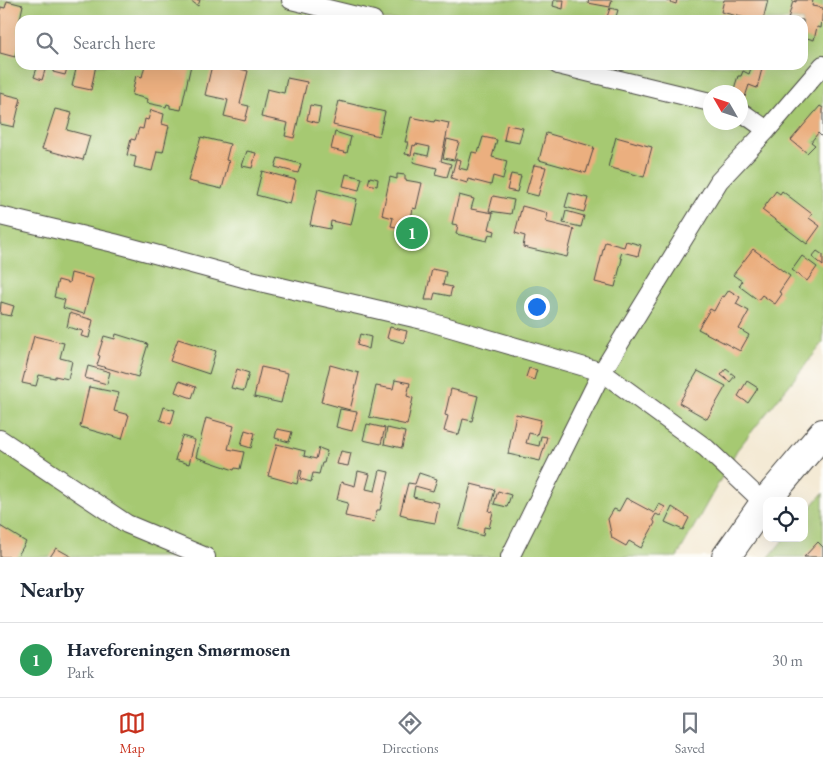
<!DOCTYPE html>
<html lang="en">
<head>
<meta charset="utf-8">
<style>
	:root { --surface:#fff; --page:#f6f6f7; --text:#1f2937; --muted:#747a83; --line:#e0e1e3; --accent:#c8321e }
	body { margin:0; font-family:"EB Garamond",serif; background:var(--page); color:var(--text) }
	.controls { position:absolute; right:15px; bottom:15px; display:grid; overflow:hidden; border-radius:10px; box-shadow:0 5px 20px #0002 }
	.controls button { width:45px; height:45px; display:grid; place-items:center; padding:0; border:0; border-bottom:1px solid var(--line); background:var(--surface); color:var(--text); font:25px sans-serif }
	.compass { position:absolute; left:703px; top:85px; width:45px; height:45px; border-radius:50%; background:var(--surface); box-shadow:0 5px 20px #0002; rotate:309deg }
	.you { position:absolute; left:536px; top:306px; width:18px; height:18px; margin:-12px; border:4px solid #fff; border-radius:50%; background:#1a73e8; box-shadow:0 0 0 8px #1a73e833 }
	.badge { display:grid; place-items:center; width:32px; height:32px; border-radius:50%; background:var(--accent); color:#fff; font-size:16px; font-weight:700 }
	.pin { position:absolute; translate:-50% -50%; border:2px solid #fff; box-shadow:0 1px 5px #0006 }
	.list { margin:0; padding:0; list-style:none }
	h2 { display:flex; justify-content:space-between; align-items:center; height:65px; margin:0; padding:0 20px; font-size:21px }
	h2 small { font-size:16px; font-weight:400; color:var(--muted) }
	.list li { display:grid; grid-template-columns:32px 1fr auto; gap:15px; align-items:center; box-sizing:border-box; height:75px; padding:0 20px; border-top:1px solid var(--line) }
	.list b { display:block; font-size:19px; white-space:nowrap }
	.list p { margin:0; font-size:16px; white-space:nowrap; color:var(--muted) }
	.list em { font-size:16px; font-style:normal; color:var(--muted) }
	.icon { flex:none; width:28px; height:28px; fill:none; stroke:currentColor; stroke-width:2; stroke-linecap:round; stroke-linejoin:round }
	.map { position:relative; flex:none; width:823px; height:557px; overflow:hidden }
	.search { position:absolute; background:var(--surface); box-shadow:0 5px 20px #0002; left:15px; right:15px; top:15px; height:55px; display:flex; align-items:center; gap:12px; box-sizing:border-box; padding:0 18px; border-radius:15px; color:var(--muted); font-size:19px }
	.sheet { height:140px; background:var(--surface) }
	nav { display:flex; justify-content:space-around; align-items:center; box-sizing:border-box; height:70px; border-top:1px solid var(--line); background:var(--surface); font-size:14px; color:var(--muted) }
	nav a { display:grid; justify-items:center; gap:2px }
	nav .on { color:var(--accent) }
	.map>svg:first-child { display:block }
	.green { fill:#a6c972; stroke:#687a4e; fill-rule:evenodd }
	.building { fill:#ebaf7f }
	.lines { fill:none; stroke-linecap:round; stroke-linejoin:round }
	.service-casing { stroke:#494844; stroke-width:20 }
	.tertiary-casing { stroke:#494844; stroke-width:30 }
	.service { stroke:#fff; stroke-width:18 }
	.tertiary { stroke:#fff; stroke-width:28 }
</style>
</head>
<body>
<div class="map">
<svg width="823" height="557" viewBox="0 0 823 557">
	<rect width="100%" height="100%" fill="#fdfcf7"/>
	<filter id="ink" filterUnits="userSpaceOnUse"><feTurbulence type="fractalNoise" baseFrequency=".02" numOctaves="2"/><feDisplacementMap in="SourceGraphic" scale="10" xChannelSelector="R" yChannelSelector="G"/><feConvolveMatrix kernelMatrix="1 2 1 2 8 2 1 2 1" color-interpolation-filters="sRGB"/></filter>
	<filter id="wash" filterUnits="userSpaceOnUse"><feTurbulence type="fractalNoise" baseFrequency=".0096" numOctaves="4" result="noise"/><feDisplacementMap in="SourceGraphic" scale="20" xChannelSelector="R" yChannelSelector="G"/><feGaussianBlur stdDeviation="1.12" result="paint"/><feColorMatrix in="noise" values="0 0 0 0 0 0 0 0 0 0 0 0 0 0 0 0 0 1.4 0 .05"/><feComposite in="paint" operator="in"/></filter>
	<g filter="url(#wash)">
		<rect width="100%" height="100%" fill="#f4ead5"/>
		<path class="green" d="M0 0H823V343L737 450 677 557H0ZM20 20H803V65H20ZM710 92H740V122H710Z
			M823 493V557H769L785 538H804V515Z"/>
		<g id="blocks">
			<path class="building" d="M190 0H200L198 6Z
				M554 0H564L563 9 553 6Z
				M589 0H612L610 7 588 3Z
				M664 0H677L676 4Z
				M724 0H768L763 20H754L721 12Z
				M796 0H813L812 6 823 8 821 28 817 27 814 40 803 37V20L788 19 793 1 796 2Z
				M7 1 23 5 17 33 20 34V37L15 57 0 53V12L1 7 5 8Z
				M610 8 618 10 615 20H606Z
				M38 65 46 67 42 80 34 77Z
				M54 65H68L65 75 53 72Z
				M77 65H96L91 90 72 86Z
				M145 65H191L181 110 170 108V105L167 104 166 107 147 103 148 99 132 95 136 75 142 77Z
				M212 65H224L248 71 240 104 249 106 245 121 224 116 228 100 205 95Z
				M752 65H763L757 88 749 85 745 97 740 96V92H733L738 76H741L743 71 749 74Z
				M287 78 307 82 294 138 285 136 288 123 261 117 267 89 284 93Z
				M0 93 21 98 14 127 0 124Z
				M339 101 385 112 379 136 333 125Z
				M310 105 321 107 318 123 307 120Z
				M820 106 823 108V138L818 133 811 142 815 145 807 153 791 140Z
				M55 109 72 113 67 130 90 136 83 160 42 149Z
				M151 110 164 114 162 124 169 126 163 152 157 151 152 171 134 167 136 157 127 155 131 139 135 140 139 128 143 129 145 119 148 120Z
				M411 117 434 122 435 120 449 123 441 161 451 164 447 177 435 174 437 168 413 162 415 153 428 156 430 147 416 144 415 146 413 145 411 155 405 154 408 142H405Z
				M507 125 523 128 519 143 504 140Z
				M335 132 351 137 347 153 331 149Z
				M546 133 594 147 586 173 539 160Z
				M201 137 230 144 226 160 229 161 222 189 188 181Z
				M483 137 497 140 492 157 507 161 503 179 493 176 491 185 468 179 467 183 451 178 456 159 461 160 459 168 467 170 472 152 478 153Z
				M616 137 652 147 644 177 608 167Z
				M447 139 459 142 454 160 443 158Z
				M247 151 256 153 252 168 242 166Z
				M278 158 301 164 298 173 275 167Z
				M534 165 546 167 538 196 526 193Z
				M262 171 296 180 290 204 256 195Z
				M346 174 362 178 359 190 343 186Z
				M397 174 405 175V180L422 183 416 209 413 208 409 230 391 226 393 218 382 215 390 177 397 179Z
				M511 174 521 176 517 192 507 190Z
				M370 177 378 179 377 186 368 184Z
				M318 189 357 199 351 225 331 221 330 229 310 225Z
				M776 191 780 194 782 191 812 214 809 218 820 226 807 244 762 210Z
				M569 193 588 198 584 212 565 207Z
				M459 195 474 199 471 209 493 213 489 229 495 231 494 235 489 234 487 241 456 234 458 225 452 224Z
				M493 196 514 200 511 214 489 211Z
				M522 206 548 213 546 222 574 229 567 257 523 247 525 236 515 233Z
				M566 211 584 216 581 227 563 223Z
				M626 241 641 245 638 256 622 252 620 258 622 259 615 287 595 282 605 242 624 247Z
				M753 249 790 276 779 292 782 294 775 304 762 295 758 300 739 286 742 281 733 275Z
				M817 251 823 255V266L812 257Z
				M802 256 817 267 807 281 792 270Z
				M432 269 446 272 443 285 452 287 450 296 435 293 433 300H425Z
				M71 273 93 279 84 314 63 308 65 300 54 297 58 280 69 283Z
				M729 290 740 297 736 304 749 311 739 329 749 335 740 351 698 329 710 309 714 311 722 296 724 297Z
				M1 302 14 306 11 316 0 314Z
				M70 313 93 320 89 338 81 336 83 331 67 327Z
				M390 327 407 331 404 343 387 338Z
				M116 334 148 344 138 377 97 365 100 356 98 355 104 336 115 339Z
				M360 334 371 337 369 349 357 345Z
				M34 336 64 343 60 358 72 361 68 379 55 376V378L39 375 36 386 22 383Z
				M178 339 216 351 209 374 170 361Z
				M330 365 359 373 350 410 321 402Z
				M88 366 110 372 107 384 85 378Z
				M261 367 288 373 281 403 254 397Z
				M529 368 537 370 534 380 526 377Z
				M237 369 249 373 244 391 231 388Z
				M726 369 735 376 730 382 721 375Z
				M698 371 726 386 707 419 679 403Z
				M395 380 410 383 407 396 413 398 407 425 369 417 376 386 393 389Z
				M179 381 196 387 192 398 175 392Z
				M747 381 758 388 748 403 738 396Z
				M89 387 119 393 114 411 129 415 122 439 80 427Z
				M451 389 478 396 472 421 463 419 459 435 444 431 448 416 445 415Z
				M164 407 175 410 171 424 160 420Z
				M340 409 357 412 352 431 336 427Z
				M516 414 541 420 537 435 529 433 526 443 539 446 541 436 547 437 540 461 508 454Z
				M206 418 234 426 228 449 244 452 240 469 235 468 234 470 196 457Z
				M367 424 385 428 381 444 363 440Z
				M387 428 405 432 402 448 384 444Z
				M277 429 292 432 289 442 275 438Z
				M245 430 255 433 251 448 241 445Z
				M182 436 195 440 189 464 175 460Z
				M277 444 305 451 304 456 316 459 319 448 327 451 324 463H322L319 474 313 473 311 482 300 479 302 471 300 470 297 484 268 476Z
				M341 451 351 453 348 466 337 464Z
				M380 470 389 472 380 510H377L374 522 345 516 348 503 337 500 341 482 355 486 358 471 370 474 366 489 375 491Z
				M419 473 437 479 433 491 415 486 413 497 439 503 435 523 407 518V516L400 514 408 483 415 484Z
				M471 484 495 490 489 511 493 512 489 528 484 527 483 536 459 529Z
				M498 491 511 495 507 507 494 504Z
				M626 498 654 513 659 504 665 507 660 516 656 514 653 519 655 523 641 548 629 541 626 546 612 538 608 519 614 509 619 511Z
				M672 507 689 518 683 530 665 522Z
				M0 526 26 542 17 557H0Z
				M818 542 823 547V557H804Z
				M56 548 72 557H50Z"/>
		</g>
	</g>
	<g filter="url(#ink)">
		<use href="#blocks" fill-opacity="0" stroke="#494844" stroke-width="1"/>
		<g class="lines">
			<g class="service-casing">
				<path id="service" d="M291 0 373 20
					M558 65 710 102
					M740 111 767 130
					M0 216 114 243 251 280 427 321 602 372 706 448 764 503
					M0 439 127 524 206 557
					M510 557 602 372 719 181 767 130 823 65"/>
			</g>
			<g class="tertiary-casing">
				<path id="tertiary" d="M726 557 764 503 823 433"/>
			</g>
			<use href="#service" class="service"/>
			<use href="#tertiary" class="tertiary"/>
		</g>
	</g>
</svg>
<div class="controls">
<button><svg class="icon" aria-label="locate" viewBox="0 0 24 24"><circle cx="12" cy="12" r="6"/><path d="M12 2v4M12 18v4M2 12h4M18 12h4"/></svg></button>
</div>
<svg class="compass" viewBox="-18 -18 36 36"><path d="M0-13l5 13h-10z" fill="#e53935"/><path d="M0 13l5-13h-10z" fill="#747a83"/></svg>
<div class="you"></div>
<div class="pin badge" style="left:412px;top:233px;background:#2e9e5b">1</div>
<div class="search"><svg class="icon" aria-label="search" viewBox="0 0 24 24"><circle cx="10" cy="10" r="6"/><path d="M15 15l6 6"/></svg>Search here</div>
</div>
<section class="sheet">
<h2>Nearby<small></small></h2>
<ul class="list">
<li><span class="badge" style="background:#2e9e5b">1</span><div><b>Haveforeningen Smørmosen</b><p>Park</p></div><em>30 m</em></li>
</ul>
</section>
<nav>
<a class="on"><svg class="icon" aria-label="map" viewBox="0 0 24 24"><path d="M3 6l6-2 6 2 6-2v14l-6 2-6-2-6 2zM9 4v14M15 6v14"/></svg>Map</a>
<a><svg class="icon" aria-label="directions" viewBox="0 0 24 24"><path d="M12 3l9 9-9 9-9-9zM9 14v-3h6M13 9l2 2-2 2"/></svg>Directions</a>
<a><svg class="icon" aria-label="saved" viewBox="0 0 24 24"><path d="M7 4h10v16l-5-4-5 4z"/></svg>Saved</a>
</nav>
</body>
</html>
